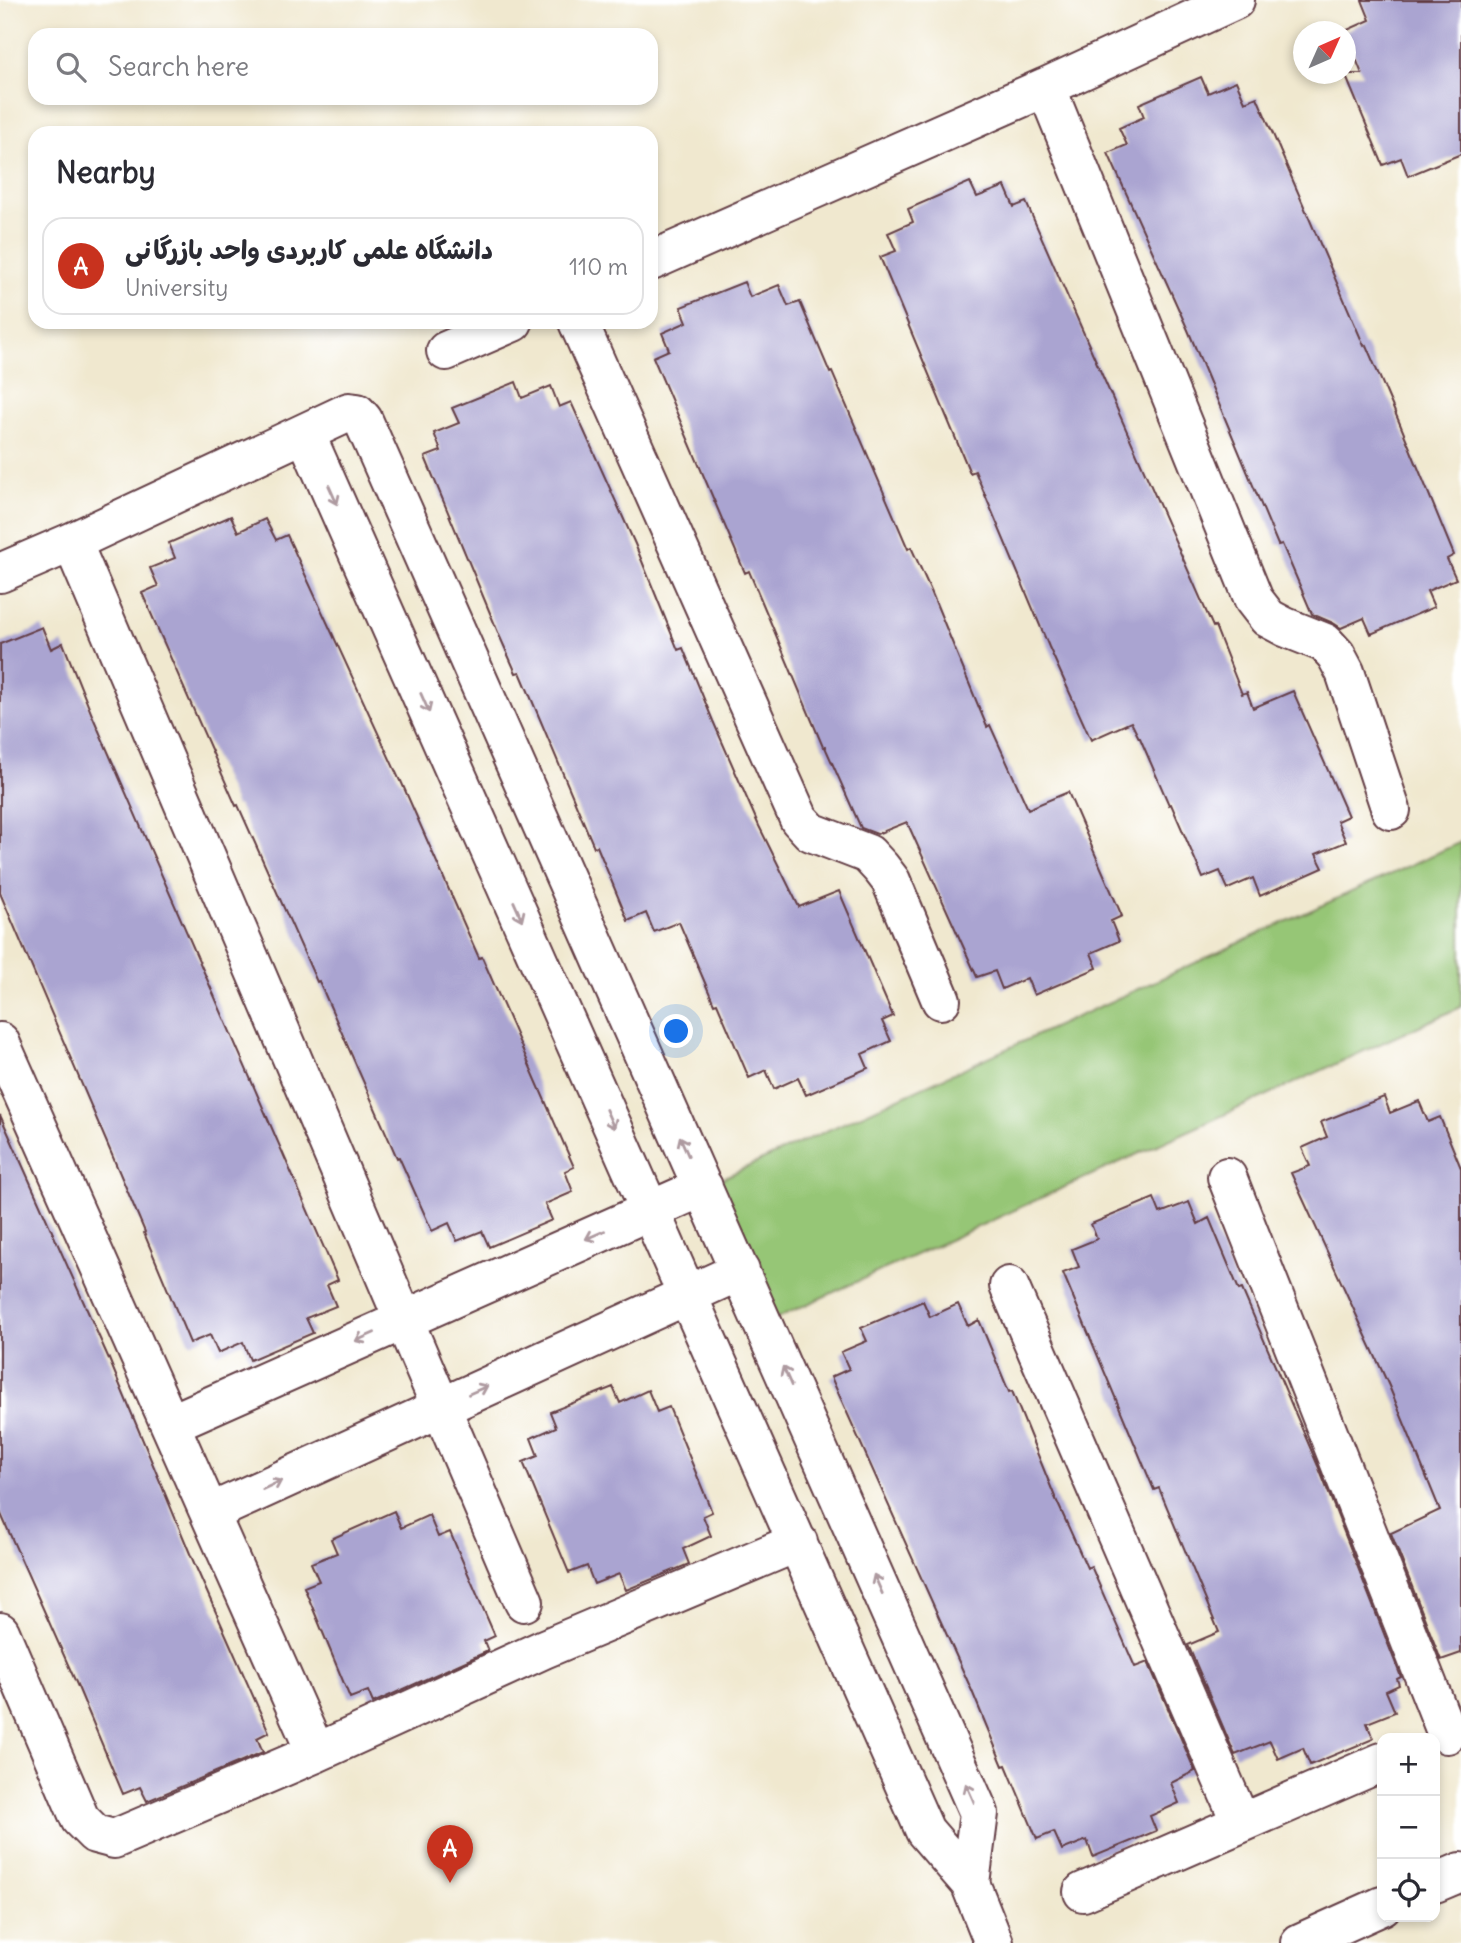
<!DOCTYPE html>
<html lang="en">
<head>
<meta charset="utf-8">
<style>
	:root { --surface:#fff; --page:#f7f7f7; --text:#2b2b33; --muted:#7c7c81; --line:#e1e1e2; --accent:#c8321e }
	body { margin:0; font-family:Delius,"Playpen Sans Arabic",sans-serif; background:var(--page); color:var(--text) }
	.controls { position:absolute; right:21px; bottom:21px; display:grid; overflow:hidden; border-radius:14px; box-shadow:0 4px 10px #0003 }
	.controls button { width:63px; height:63px; display:grid; place-items:center; padding:0; border:0; border-bottom:2px solid var(--line); background:var(--surface); color:var(--text); font:35px sans-serif }
	.compass { position:absolute; left:1293px; top:21px; width:63px; height:63px; border-radius:50%; background:var(--surface); box-shadow:0 4px 10px #0003; rotate:45deg }
	.you { position:absolute; left:677px; top:1032px; width:24px; height:24px; margin:-18px; border:5px solid #fff; border-radius:50%; background:#1a73e8; box-shadow:0 0 0 10px #1a73e833 }
	.badge { display:grid; place-items:center; width:46px; height:46px; border-radius:50%; background:var(--accent); color:#fff; font-size:23px; font-weight:700 }
	.pin { position:absolute; translate:-50% -58px; filter:drop-shadow(0 2px 4px #0008) }
	.pin::after { content:''; position:absolute; top:37px; width:24px; height:21px; background:inherit; clip-path:polygon(0 0,100% 0,50% 100%) }
	.list { margin:0; padding:0; list-style:none }
	h2 { display:flex; justify-content:space-between; align-items:center; height:91px; margin:0; padding:0 28px; font-size:30px }
	h2 small { font-size:23px; font-weight:400; color:var(--muted) }
	.list li { display:grid; grid-template-columns:46px 1fr auto; gap:21px; align-items:center; box-sizing:border-box; height:98px; margin:0 14px 14px; padding:0 14px; border:2px solid var(--line); border-radius:21px }
	.list b { display:block; font-size:26px; white-space:nowrap }
	.list p { margin:0; font-size:23px; white-space:nowrap; color:var(--muted) }
	.list em { font-size:23px; font-style:normal; color:var(--muted) }
	.icon { flex:none; width:38px; height:38px; fill:none; stroke:currentColor; stroke-width:2; stroke-linecap:round; stroke-linejoin:round }
	.map { position:relative; flex:none; width:1461px; height:1943px; overflow:hidden }
	.search { position:absolute; background:var(--surface); box-shadow:0 4px 10px #0003; left:28px; top:28px; width:630px; height:77px; display:flex; align-items:center; gap:18px; box-sizing:border-box; padding:0 24px; border-radius:21px; color:var(--muted); font-size:26px }
	.panel { position:absolute; background:var(--surface); box-shadow:0 4px 10px #0003; left:28px; top:126px; width:630px; height:203px; border-radius:21px }
	.map>svg:first-child { display:block }
	.green { fill:#96c676; stroke:#707250; stroke-width:2 }
	.building { fill:#aaa4d1 }
	.lines { fill:none; stroke-linecap:round; stroke-linejoin:round }
	.minor-casing { stroke:#633d44; stroke-width:42 }
	.minor { stroke:#fff; stroke-width:38 }
	.oneway { stroke:#ae9aa0 }
</style>
</head>
<body>
<div class="map">
<svg width="1461" height="1943" viewBox="0 0 1461 1943">
	<rect width="100%" height="100%" fill="#fff"/>
	<filter id="ink" filterUnits="userSpaceOnUse"><feTurbulence type="fractalNoise" baseFrequency=".0143" numOctaves="2"/><feDisplacementMap in="SourceGraphic" scale="14" xChannelSelector="R" yChannelSelector="G"/><feConvolveMatrix kernelMatrix="1 2 1 2 8 2 1 2 1" color-interpolation-filters="sRGB"/></filter>
	<filter id="wash" filterUnits="userSpaceOnUse"><feTurbulence type="fractalNoise" baseFrequency=".00686" numOctaves="4" result="noise"/><feDisplacementMap in="SourceGraphic" scale="28" xChannelSelector="R" yChannelSelector="G"/><feGaussianBlur stdDeviation="1.57" result="paint"/><feColorMatrix in="noise" values="0 0 0 0 0 0 0 0 0 0 0 0 0 0 0 0 0 1.4 0 .05"/><feComposite in="paint" operator="in"/></filter>
	<g filter="url(#wash)">
		<rect width="100%" height="100%" fill="#f0e8cf"/>
		<path class="green" d="M1461 842V1007L766 1323 703 1187Z"/>
		<g id="blocks">
			<path class="building" d="M1362 0H1461V154L1408 176 1401 158 1383 165 1345 74H1362L1345 31 1370 20Z
				M1201 77 1208 93 1236 81 1245 102 1257 97 1364 346 1366 345 1400 424 1454 555 1447 559 1456 579 1427 591 1434 607 1371 634 1364 618 1341 628 1333 623 1312 614 1282 544 1278 545 1188 330 1108 153 1127 145 1119 128 1144 117 1139 104Z
				M970 182 977 197 1005 186 1014 207 1026 202 1213 627 1215 626 1242 694 1247 692 1253 708 1293 691 1348 816 1337 821 1346 842 1316 854 1323 868 1260 896 1253 878 1228 889 1220 871 1203 878 1171 804 1169 805 1140 738H1139L1131 722 1091 740 1049 647 975 471 970 473 880 257 896 251 888 233 913 222 908 209Z
				M744 282 750 297 779 285 788 306 800 302 830 373 832 372 908 549 911 547 931 591 987 727 990 725 1028 809 1068 792 1122 916 1111 921 1119 941 1091 953 1097 968 1034 995 1027 978 1002 989 995 971 977 977 907 822 877 834 861 828 825 747H823L749 571 745 573 653 357 669 350 662 333 687 322 681 307Z
				M516 382 522 398 551 386 559 407 571 402 635 544 678 650 683 648 713 721 759 826 799 907 839 891 893 1016 882 1021 891 1041 862 1054 868 1068 806 1095 798 1078 774 1089 766 1070 749 1078 717 1003 714 1004 679 922 654 932 646 913 628 921 597 846 594 847 520 672 516 673 500 637 425 457 441 451 434 433 459 423 452 408Z
				M231 516 238 532 265 519 276 540 287 535 400 781H401L479 958 482 957 574 1167 565 1171 573 1192 545 1204 552 1220 489 1247 482 1231 457 1241 449 1223 432 1231 399 1157 397 1158 319 981 317 982 238 805 236 806 142 593 158 586 150 568 175 558 169 543Z
				M42 627 51 649 63 643 92 715 338 1280 327 1285 336 1306 306 1318 313 1333 250 1360 243 1342 218 1353 210 1335 190 1343 144 1233 145 1232 0 893V644Z
				M1384 1097 1390 1113 1419 1101 1428 1122 1440 1117 1461 1168V1653L1441 1660 1391 1533 1440 1510 1389 1386 1291 1173 1310 1166 1302 1148 1327 1137 1321 1122Z
				M0 1115 109 1359 191 1556 269 1732 257 1738 263 1752 147 1801 140 1787 123 1794 78 1687 0 1512Z
				M1154 1198 1160 1213 1189 1202 1198 1224 1209 1218 1239 1290 1242 1289 1318 1466 1401 1677 1397 1679 1399 1685 1386 1691 1395 1712 1367 1723 1373 1739 1310 1765 1303 1748 1278 1759 1270 1741 1235 1755 1188 1645 1219 1632 1159 1488 1154 1490 1063 1273 1079 1267 1072 1249 1097 1239 1091 1224Z
				M923 1301 930 1317 958 1304 968 1326 979 1320 1009 1392 1012 1391 1055 1497 1087 1568 1091 1566 1135 1667 1148 1662 1195 1771 1171 1783 1179 1803 1150 1816 1156 1831 1093 1857 1087 1840 1062 1850 1054 1832 1037 1839 1006 1765 1003 1766 972 1691 831 1377 849 1369 841 1352 867 1341 861 1328Z
				M613 1387 620 1403 648 1390 657 1412 669 1407 712 1512 703 1516 711 1536 683 1549 689 1564 626 1590 619 1574 594 1584 587 1566 569 1573 523 1462 538 1456 531 1438 556 1427 550 1412Z
				M394 1511 401 1528 429 1515 438 1537 450 1532 495 1636 484 1641 488 1651 373 1703 368 1691 350 1698 304 1587 319 1581 311 1563 337 1553 331 1539Z"/>
		</g>
	</g>
	<g filter="url(#ink)">
		<use href="#blocks" fill-opacity="0" stroke="#633d44" stroke-width="2"/>
		<g class="lines">
			<g class="minor-casing">
				<path id="minor" d="M1235 0 1046 87 1254 600 1268 618 1285 627 1325 643 1336 655 1345 672 1391 810
					M651 261 1046 87
					M578 322 799 819 811 832 868 854 881 868 891 881 941 1000
					M446 351 513 322
					M305 433 925 1831 970 1883 994 1943
					M72 542 524 1602
					M0 573 72 542 349 412 357 413 363 420 979 1813 970 1883
					M0 1042 316 1753
					M1227 1177 1447 1734
					M1009 1286 1241 1823
					M170 1424 703 1187
					M210 1513 740 1271
					M0 1632 80 1819 95 1834 114 1839 316 1753 544 1649 798 1542
					M1435 1883 1461 1872
					M1083 1892 1382 1762
					M1300 1943 1382 1906"/>
			</g>
			<use href="#minor" class="minor"/>
		</g>
		<defs><path id="oneway-shaft" d="M-6 0H5M1.5-3L5.5 0L1.5 3" fill="none" stroke-width="1.6" stroke-linecap="round" stroke-linejoin="round" transform="scale(1.75)"/></defs>
		<g class="oneway">
			<use href="#oneway-shaft" transform="translate(333 495) rotate(66)"/>
			<use href="#oneway-shaft" transform="translate(425 703) rotate(66)"/>
			<use href="#oneway-shaft" transform="translate(518 911) rotate(66)"/>
			<use href="#oneway-shaft" transform="translate(610 1119) rotate(66)"/>
			<use href="#oneway-shaft" transform="translate(684 1146) rotate(-114)"/>
			<use href="#oneway-shaft" transform="translate(595 1235) rotate(156)"/>
			<use href="#oneway-shaft" transform="translate(365 1337) rotate(156)"/>
			<use href="#oneway-shaft" transform="translate(787 1376) rotate(-114)"/>
			<use href="#oneway-shaft" transform="translate(478 1390) rotate(-24)"/>
			<use href="#oneway-shaft" transform="translate(272 1485) rotate(-25)"/>
			<use href="#oneway-shaft" transform="translate(878 1584) rotate(-114)"/>
			<use href="#oneway-shaft" transform="translate(970 1793) rotate(-114)"/>
		</g>
	</g>
</svg>
<div class="controls">
<button>+</button>
<button>−</button>
<button><svg class="icon" aria-label="locate" viewBox="0 0 24 24"><circle cx="12" cy="12" r="6"/><path d="M12 2v4M12 18v4M2 12h4M18 12h4"/></svg></button>
</div>
<svg class="compass" viewBox="-18 -18 36 36"><path d="M0-13l5 13h-10z" fill="#e53935"/><path d="M0 13l5-13h-10z" fill="#7c7c81"/></svg>
<div class="you"></div>
<div class="pin badge" style="left:450px;top:1883px">A</div>
<div class="search"><svg class="icon" aria-label="search" viewBox="0 0 24 24"><circle cx="10" cy="10" r="6"/><path d="M15 15l6 6"/></svg>Search here</div>
<section class="panel">
<h2>Nearby<small></small></h2>
<ul class="list">
<li><span class="badge">A</span><div><b>دانشگاه علمی کاربردی واحد بازرگانی</b><p>University</p></div><em>110 m</em></li>
</ul>
</section>
</div>
</body>
</html>
